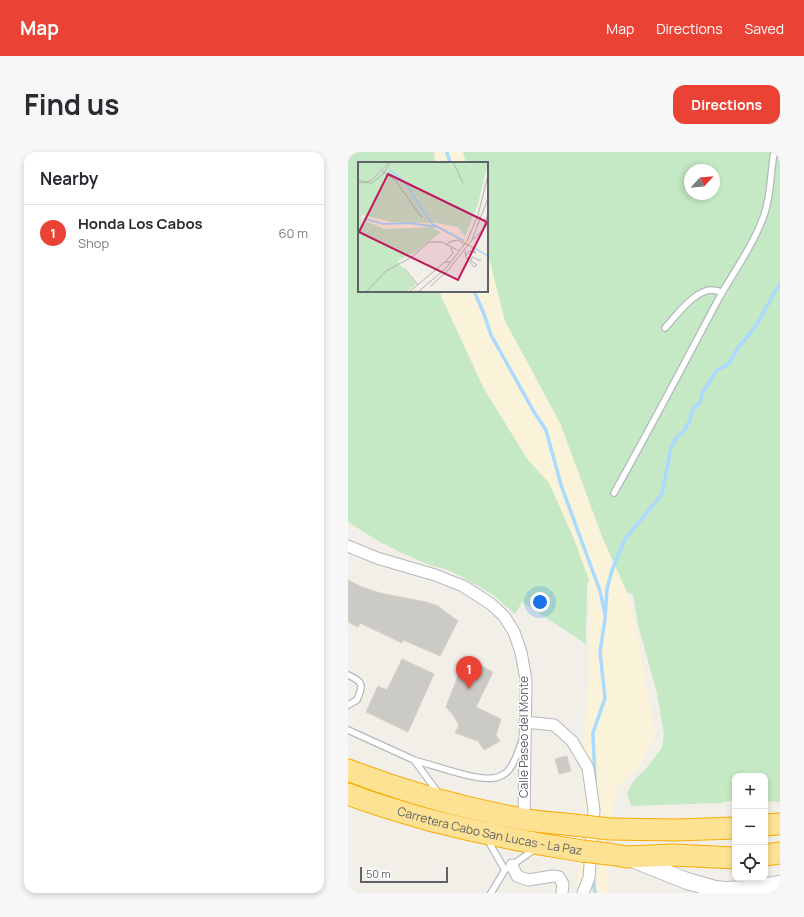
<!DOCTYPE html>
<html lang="en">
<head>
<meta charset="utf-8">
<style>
	:root { --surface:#fff; --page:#f7f7f7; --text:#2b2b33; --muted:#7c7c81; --line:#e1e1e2; --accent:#ea4335 }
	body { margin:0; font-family:Manrope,sans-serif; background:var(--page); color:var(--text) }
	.controls { position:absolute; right:12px; bottom:12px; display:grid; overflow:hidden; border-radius:8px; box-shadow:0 2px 6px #0003 }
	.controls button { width:36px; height:36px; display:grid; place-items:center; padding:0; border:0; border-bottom:1px solid var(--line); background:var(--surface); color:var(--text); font:20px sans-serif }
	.compass { position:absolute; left:336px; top:12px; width:36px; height:36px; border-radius:50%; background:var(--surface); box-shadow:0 2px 6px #0003; rotate:64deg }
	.scale { position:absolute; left:12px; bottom:10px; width:88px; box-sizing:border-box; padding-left:4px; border:2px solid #5f6368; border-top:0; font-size:11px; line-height:14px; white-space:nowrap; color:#5f6368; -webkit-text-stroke:3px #fff; paint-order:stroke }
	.you { position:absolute; left:192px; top:450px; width:14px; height:14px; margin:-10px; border:3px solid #fff; border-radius:50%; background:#1a73e8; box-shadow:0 0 0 6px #1a73e833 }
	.badge { display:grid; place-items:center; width:26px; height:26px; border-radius:50%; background:var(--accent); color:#fff; font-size:13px; font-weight:700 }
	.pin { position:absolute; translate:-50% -33px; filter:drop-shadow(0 1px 2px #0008) }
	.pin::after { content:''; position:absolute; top:21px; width:14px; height:12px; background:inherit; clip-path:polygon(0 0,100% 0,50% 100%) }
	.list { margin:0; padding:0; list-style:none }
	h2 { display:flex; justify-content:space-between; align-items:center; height:52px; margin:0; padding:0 16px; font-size:17px }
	h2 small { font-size:13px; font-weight:400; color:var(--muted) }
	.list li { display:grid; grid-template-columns:26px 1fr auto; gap:12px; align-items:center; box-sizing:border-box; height:56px; padding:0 16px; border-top:1px solid var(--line) }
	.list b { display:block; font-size:15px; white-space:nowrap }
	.list p { margin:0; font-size:13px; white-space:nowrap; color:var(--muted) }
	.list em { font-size:13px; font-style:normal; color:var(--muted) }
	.icon { flex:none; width:22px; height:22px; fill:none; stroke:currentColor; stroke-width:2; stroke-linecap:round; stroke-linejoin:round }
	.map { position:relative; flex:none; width:432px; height:741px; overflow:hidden; border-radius:12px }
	header { display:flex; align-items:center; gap:24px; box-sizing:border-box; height:56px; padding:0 20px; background:var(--accent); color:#fff }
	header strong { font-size:19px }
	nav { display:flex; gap:22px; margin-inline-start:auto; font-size:14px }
	.intro { display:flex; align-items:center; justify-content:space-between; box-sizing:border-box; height:96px; padding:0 24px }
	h1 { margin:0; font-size:28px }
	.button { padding:10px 18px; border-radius:12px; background:var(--accent); color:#fff; font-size:14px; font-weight:700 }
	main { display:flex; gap:24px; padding:0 24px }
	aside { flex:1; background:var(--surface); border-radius:12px; box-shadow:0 2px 6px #0003 }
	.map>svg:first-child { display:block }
	.green { fill:#c5e8c5; fill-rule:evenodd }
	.sand { fill:#fbf3d9 }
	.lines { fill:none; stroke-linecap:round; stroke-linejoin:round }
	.stream { stroke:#aadaff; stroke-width:3.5 }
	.building { fill:#cccac5; stroke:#d6d1c6 }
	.lane-casing { stroke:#b5b8bc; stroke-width:8 }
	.street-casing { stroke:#b5b8bc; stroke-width:13 }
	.secondary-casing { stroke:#b6babf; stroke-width:18 }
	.highway-casing { stroke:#f9ab00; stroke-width:23 }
	.lane { stroke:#fff; stroke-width:5.5 }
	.street { stroke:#fff; stroke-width:11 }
	.secondary { stroke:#fff; stroke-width:16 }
	.highway { stroke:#fde293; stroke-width:21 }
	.highway-bridge-casing { stroke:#f9ab00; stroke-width:23; stroke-linecap:butt }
	.highway-bridge { stroke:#fde293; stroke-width:21 }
	.labels { text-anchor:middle; stroke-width:3; stroke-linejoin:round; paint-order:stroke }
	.street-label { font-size:12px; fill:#5f6368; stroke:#fff }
	.inset-river { fill:none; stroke:#aadaff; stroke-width:2 }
	.inset-road { fill:none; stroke:#b3b3b1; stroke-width:1 }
	.view { fill:#c2185b; fill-opacity:0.15; stroke:#c2185b; stroke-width:2 }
	.inset-edge { fill:none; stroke:#5f6368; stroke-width:2 }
</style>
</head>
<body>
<header>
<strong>Map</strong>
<nav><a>Map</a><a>Directions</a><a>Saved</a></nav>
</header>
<div class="intro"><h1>Find us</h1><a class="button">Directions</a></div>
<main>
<aside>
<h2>Nearby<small></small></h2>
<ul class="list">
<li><span class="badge">1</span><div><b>Honda Los Cabos</b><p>Shop</p></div><em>60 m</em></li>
</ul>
</aside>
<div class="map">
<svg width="432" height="741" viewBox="0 0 432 741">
	<rect width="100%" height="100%" fill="#f1efe8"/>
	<path class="green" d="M0 0H432V650L417 649V624H387V648L372 651 283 654 279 641 286 628 297 618 314 596 316 582 309 541 290 473 285 442 239 430 238 492 174 450 167 462 145 443 114 425 100 418 79 412 52 400 32 390 0 370ZM11 11H139V139H11ZM342 18H366V42H342Z"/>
	<path class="sand" d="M86 0H115L118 11H87Z
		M139 98 157 169 212 271 255 387 282 447 289 480 307 584 291 614 269 636 262 677 259 721 262 741H228L237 662 234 620 241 522V428L226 387 201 331 180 308 136 237 93 144 92 139H139Z"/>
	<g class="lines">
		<path class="stream" d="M99 0 102 11
			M126 139 136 162 143 183 186 260 198 278 213 333 252 439 257 462
			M247 629 245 581 257 546 252 500 257 467 259 437 264 418 277 387 314 342 323 295 329 285 336 279 342 268 345 257 352 250 355 240 369 218 380 213 391 194 402 182 411 169 427 139 432 132
			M245 726 247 741"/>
	</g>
	<path class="building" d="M0 428 14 435 32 441 78 450 90 454 110 469 92 504 55 488 54 491 12 471 10 475 0 470Z
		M117 506 145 520 128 555 153 567 148 583 152 589 136 598 130 589 107 581 111 573 105 563 98 555Z
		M54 507 86 522 60 580 18 560 30 534 39 538Z
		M219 604 223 619 211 622 207 607Z"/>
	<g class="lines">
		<g class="lane-casing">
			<path id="lane" d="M317 176C328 164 345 140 362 138 366 138 371 139 374 140
				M266 341C302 277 336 212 370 148 384 122 402 99 413 71 423 49 422 24 426 0
				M0 523C16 530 15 533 9 548L0 553
				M0 578 66 608 91 642
				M66 608C85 613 128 629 145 626 150 626 155 623 159 620 167 612 170 599 174 589
				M139 687 157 718
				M143 741 157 718 187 697"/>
		</g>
		<g class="street-casing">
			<path id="street" d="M0 394 29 406 87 423 115 434 143 452 156 464 166 480 173 500 178 528 176 667
				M177 570 206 573 224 589 240 616 246 658 241 726 235 741
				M164 713 169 724 180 728 205 724 211 725 215 732 214 741"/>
		</g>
		<g class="secondary-casing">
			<path id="secondary" d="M284 707 339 729 367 737 378 738 397 737 432 732"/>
		</g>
		<g class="highway-casing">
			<g id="highway">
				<path d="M0 618C57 640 114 656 174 667 194 671 215 671 235 674"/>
				<path id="s1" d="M0 642C27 653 54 660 81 668 132 681 182 691 234 699"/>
				<path d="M417 673 432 672"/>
				<path d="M262 677 328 678 387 676"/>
				<path d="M261 702 279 705 325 703 387 706"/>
				<path d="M417 703 432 701"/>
			</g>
		</g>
		<use href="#lane" class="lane"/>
		<use href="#street" class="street"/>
		<use href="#secondary" class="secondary"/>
		<use href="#highway" class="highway"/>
		<g class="highway-bridge-casing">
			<path id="highway-bridge" d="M235 674 262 677
				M234 699 261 702"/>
		</g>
		<use href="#highway-bridge" class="highway-bridge"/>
	</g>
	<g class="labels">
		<g class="street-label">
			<text transform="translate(176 585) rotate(-90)" y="4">Calle Paseo del Monte</text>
			<text dy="4" stroke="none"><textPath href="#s1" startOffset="147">Carretera Cabo San Lucas - La Paz</textPath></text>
		</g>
	</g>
	<g transform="translate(10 10)">
		<rect width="130" height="130" fill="#f1efe8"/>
		<path d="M0 0H130L120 42 107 74 100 65 79 61 75 66 83 70 56 91 39 99 58 122 49 130H0Z" fill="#c5e8c5"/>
		<path d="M4 53 34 60 79 61 99 67 104 75 130 90V97L74 65 27 67 3 57Z" fill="#fbf3d9"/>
		<path class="inset-river" d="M31 8 46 19 74 62 106 79M5 56 25 62 51 61 79 65M115 85 130 94"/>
		<path class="inset-road" d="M95 0 105 21M24 9 38 19 64 56M0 18 8 20 14 18 31 0M0 20 14 21 25 12 33 0M116 77 125 67 130 51M89 83 91 80 99 78 114 85 118 91 112 89 107 94M107 89 108 95 116 105 119 103 113 99 114 95 123 99M87 100 95 91 93 86M46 106 60 123M73 124 91 107 114 78 130 36M8 130 28 109 54 95 71 80H84L101 89M51 130 87 100H92M60 130 89 105 109 79 120 53 130 13"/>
		<path class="view" d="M30 12 129 60 100 118 1 70Z"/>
		<rect width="130" height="130" class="inset-edge"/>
	</g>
</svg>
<div class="controls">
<button>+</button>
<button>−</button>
<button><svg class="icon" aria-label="locate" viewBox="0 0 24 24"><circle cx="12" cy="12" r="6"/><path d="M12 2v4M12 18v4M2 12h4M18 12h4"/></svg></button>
</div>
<svg class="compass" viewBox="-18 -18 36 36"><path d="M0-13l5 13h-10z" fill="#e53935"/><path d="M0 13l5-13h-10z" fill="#7c7c81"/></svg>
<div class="scale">50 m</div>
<div class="you"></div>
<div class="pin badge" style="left:121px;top:537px">1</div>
</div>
</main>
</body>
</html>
